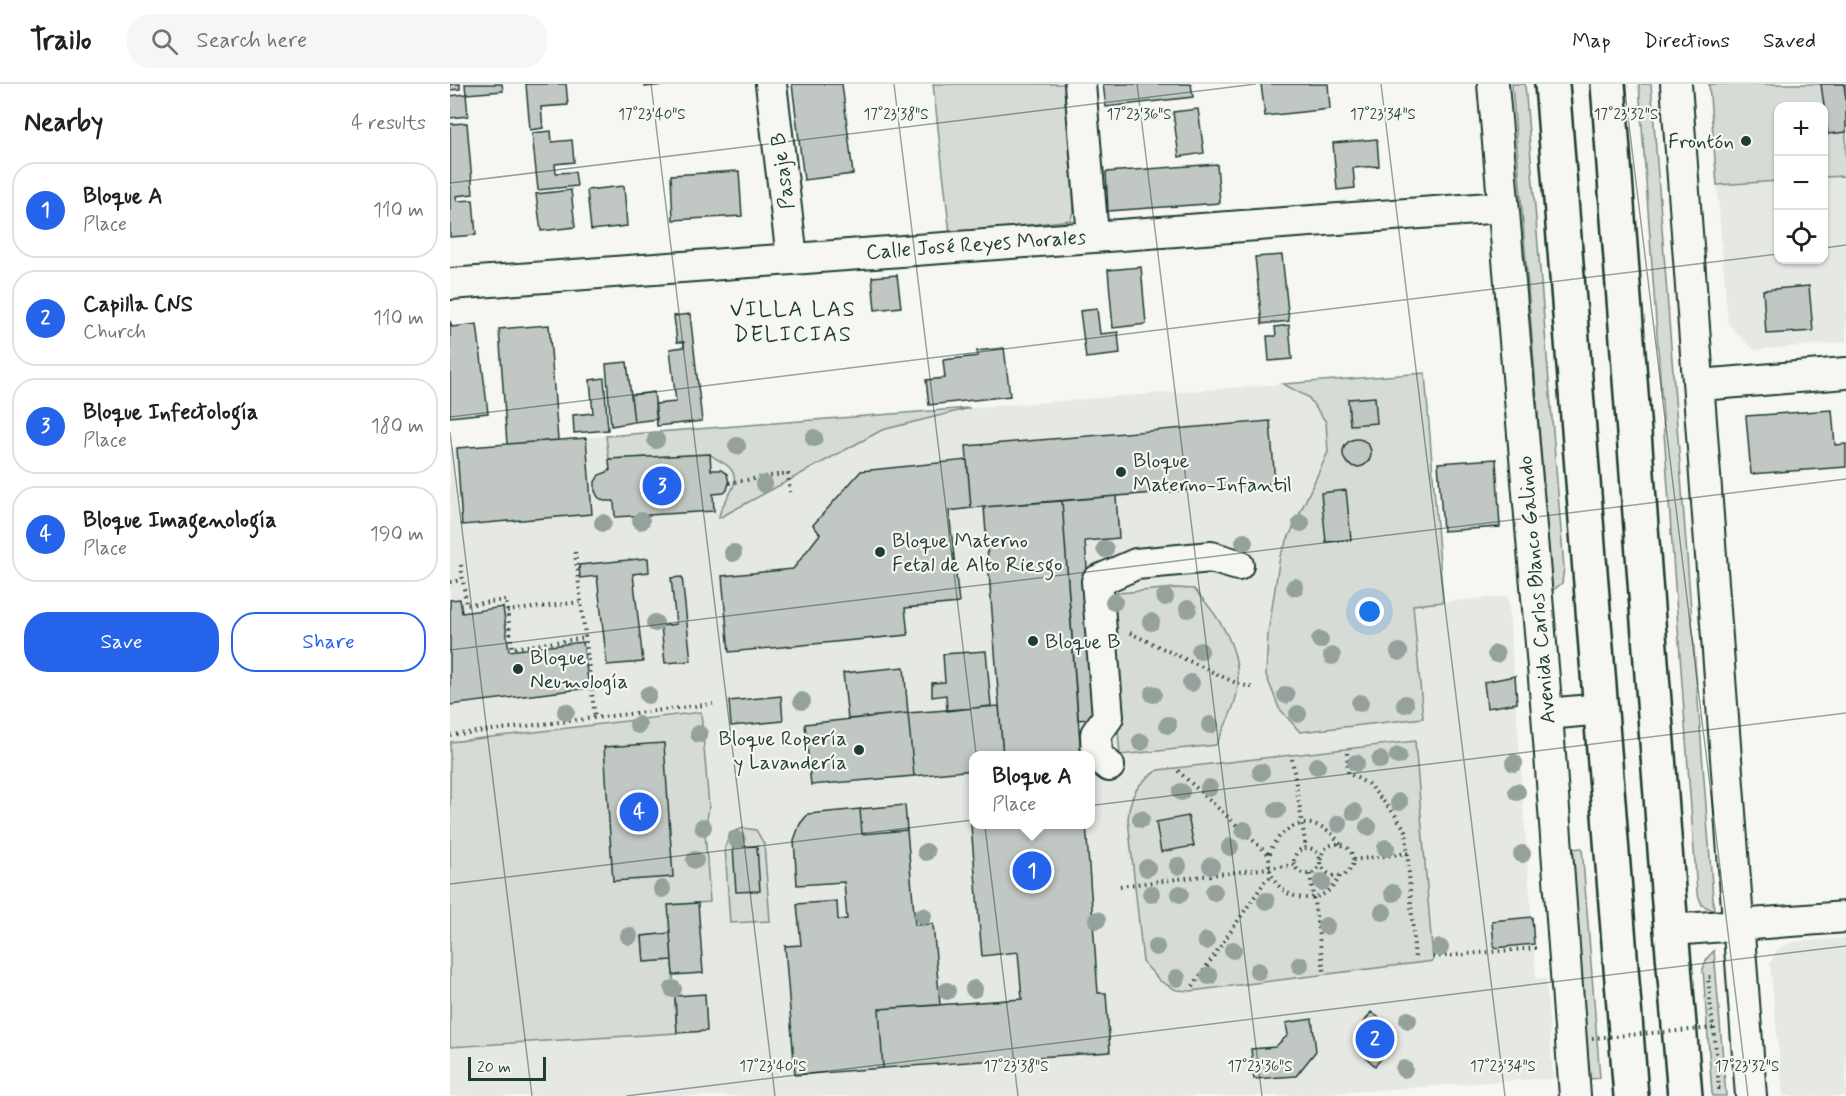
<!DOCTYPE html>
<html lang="en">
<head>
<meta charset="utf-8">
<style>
	:root { --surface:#fff; --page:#f6f6f6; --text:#202124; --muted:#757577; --line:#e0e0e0; --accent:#2563eb }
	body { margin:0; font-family:Mynerve,sans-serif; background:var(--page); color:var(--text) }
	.controls { position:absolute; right:18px; top:18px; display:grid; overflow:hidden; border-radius:12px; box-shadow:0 2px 4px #0004 }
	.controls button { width:54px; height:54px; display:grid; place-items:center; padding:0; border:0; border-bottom:2px solid var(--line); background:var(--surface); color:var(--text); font:30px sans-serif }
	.scale { position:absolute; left:18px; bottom:15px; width:78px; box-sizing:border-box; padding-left:6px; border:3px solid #1f3d34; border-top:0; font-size:16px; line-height:21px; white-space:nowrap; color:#1f3d34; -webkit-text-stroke:4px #f6f6f2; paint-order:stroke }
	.you { position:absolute; left:920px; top:528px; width:21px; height:21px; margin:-15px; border:4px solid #fff; border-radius:50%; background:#1a73e8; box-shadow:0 0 0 9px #1a73e833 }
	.badge { display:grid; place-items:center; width:39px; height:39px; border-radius:50%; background:var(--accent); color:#fff; font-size:20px; font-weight:700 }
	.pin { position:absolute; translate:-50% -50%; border:3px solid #fff; box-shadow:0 2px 6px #0006 }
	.popup { position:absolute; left:519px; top:667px; width:126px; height:78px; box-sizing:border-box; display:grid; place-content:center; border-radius:12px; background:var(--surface); filter:drop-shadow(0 2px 4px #0005); font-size:20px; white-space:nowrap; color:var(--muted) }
	.popup b { font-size:22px; color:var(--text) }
	.popup::after { content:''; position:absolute; left:50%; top:100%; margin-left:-12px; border:12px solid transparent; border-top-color:var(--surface) }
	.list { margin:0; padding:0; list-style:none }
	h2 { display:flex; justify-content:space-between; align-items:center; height:78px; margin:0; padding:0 24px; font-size:26px }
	h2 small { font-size:20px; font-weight:400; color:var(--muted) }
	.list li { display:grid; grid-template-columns:39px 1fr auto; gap:18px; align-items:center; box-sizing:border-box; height:96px; margin:0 12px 12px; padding:0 12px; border:2px solid var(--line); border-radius:24px }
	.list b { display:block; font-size:22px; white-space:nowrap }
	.list p { margin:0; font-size:20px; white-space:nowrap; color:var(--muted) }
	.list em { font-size:20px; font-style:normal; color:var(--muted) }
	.actions { display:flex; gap:12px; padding:18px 24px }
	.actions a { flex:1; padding:14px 0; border:2px solid var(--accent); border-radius:24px; text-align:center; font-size:21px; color:var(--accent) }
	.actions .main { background:var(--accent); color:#fff }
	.icon { flex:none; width:33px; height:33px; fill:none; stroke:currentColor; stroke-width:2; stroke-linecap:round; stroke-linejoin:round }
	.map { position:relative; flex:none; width:1396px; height:1012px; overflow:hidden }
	header { display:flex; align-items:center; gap:36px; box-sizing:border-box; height:84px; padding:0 30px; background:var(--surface); border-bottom:2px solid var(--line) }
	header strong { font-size:28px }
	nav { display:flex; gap:33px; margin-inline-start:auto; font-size:21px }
	.search { width:420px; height:54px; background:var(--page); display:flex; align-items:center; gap:15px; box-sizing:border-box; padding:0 21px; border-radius:24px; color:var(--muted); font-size:22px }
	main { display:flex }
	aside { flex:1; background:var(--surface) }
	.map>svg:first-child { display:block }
	.built { fill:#e6e8e4; fill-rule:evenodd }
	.green { fill:#d6dbd6; stroke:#7a8c85; stroke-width:1.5 }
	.building { fill:#c1c8c3; stroke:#1f3d34; stroke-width:1.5 }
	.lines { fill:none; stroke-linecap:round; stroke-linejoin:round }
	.minor-casing { stroke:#1f3d34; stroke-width:34 }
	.highway-casing { stroke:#1f3d34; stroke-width:38 }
	.path { stroke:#1f3d34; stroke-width:4; stroke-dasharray:1.5 4.5; stroke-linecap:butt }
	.minor { stroke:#f6f6f2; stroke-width:30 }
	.highway { stroke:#f6f6f2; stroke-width:33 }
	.path-bridge { stroke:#1f3d34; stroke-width:4; stroke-dasharray:1.5 4.5; stroke-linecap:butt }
	.tree { fill:#94a29b }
	.ticks { fill:none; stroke:#1f3d34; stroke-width:1.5; stroke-opacity:0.45 }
	.poi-dot { fill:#1f3d34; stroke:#f6f6f2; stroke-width:2 }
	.labels { text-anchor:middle; stroke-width:4.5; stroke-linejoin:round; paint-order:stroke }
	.poi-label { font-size:21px; fill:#1f3d34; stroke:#f6f6f2; text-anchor:start }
	.street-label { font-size:21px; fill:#1f3d34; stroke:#f6f6f2 }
	.neighbourhood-label { font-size:22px; letter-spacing:1.5px; fill:#1f3d34; stroke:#f6f6f2 }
	.ticks-label { font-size:15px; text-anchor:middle; fill:#1f3d34; stroke:#f6f6f2; stroke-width:4.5; stroke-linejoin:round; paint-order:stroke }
</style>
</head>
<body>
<header>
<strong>Trailo</strong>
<div class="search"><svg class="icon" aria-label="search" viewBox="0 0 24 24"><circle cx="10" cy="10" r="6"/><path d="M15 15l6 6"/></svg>Search here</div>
<nav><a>Map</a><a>Directions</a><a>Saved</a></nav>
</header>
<main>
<aside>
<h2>Nearby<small>4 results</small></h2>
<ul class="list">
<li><span class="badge">1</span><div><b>Bloque A</b><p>Place</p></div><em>110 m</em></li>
<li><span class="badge">2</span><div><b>Capilla CNS</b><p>Church</p></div><em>110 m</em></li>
<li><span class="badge">3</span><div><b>Bloque Infectología</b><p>Place</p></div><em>180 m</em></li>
<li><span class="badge">4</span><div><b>Bloque Imagenología</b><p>Place</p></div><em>190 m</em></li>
</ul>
<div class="actions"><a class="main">Save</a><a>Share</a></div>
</aside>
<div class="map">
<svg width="1396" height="1012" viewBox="0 0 1396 1012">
	<rect width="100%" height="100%" fill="#f6f6f2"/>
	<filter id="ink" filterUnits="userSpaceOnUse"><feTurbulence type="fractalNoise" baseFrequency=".0167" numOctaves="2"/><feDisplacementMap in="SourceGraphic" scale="12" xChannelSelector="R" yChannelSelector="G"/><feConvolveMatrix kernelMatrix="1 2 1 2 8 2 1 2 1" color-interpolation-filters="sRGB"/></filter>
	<g filter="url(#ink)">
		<path class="built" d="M1396 92V258L1304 266 1278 240 1267 101 1328 97V176H1374V93Z
			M975 289 993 518 1058 512 1086 895 1096 894 1103 995 1067 996 843 1012H0V364ZM524 672H640V740H524Z
			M1396 854V1012H1333L1320 880 1326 866 1342 858Z"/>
		<path class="green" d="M483 0H614L624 122 621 136 500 150Z
			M1062 0H1075L1114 484 1112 499 1102 507Z
			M1189 0H1201L1264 827 1252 821 1247 808Z
			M1259 0H1396V92L1374 93V22H1328V97L1267 101Z
			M975 289 993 518 963 521 973 634 850 648 829 624 816 591 818 550 830 472 878 368 876 338 858 313 833 300Z
			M520 324 432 346 269 434C269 417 296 401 279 383 273 377 267 377 260 370L159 375 156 352Z
			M725 504 744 505C771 534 793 568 787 609 784 627 773 645 766 661L670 671 657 510Z
			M251 628 259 723 255 748 260 818 219 821 220 849 192 852 194 878 222 876 227 949 0 963V658Z
			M965 657 983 877 741 907 726 906 710 897 693 878 678 735C680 711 687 699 708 686Z
			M293 744 306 746 314 760 320 837 280 839 275 763 280 749Z
			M1132 764 1150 994 1140 995 1121 765Z
			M1264 867 1276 1012H1263L1262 1009 1253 885 1257 874Z"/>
		<path class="building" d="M0 0H10V5L0 6Z
			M15 0H52L53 7 16 10Z
			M76 0H116L118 21 91 23 93 44 80 46Z
			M195 0H224L195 3Z
			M342 0H392L403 90 354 96Z
			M653 0H741L743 13 656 23Z
			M811 0H878L880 25 815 32Z
			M1371 0H1394L1396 16V48L1378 50Z
			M16 10 18 32 0 34V12Z
			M748 25 754 69 729 73 723 28Z
			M17 39 23 110 6 112 7 117 23 116 26 151 0 153V40Z
			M101 47 102 58 122 56 124 78 105 80 106 89 125 88 127 102 88 106 82 49Z
			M927 55 929 82 903 84 905 104 887 106 883 59Z
			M767 80 770 119 658 127 656 88Z
			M289 87 292 132 223 136 221 91Z
			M174 102 177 142 141 146 137 106Z
			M121 106 125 143 91 147 86 110Z
			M832 171 839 237 812 240 805 173Z
			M691 183 696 240 663 244 658 186Z
			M447 191 451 223 425 226 422 193Z
			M1359 202 1363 247 1316 250 1313 206Z
			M647 225 650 250 668 248 670 270 636 274 630 227Z
			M240 230 252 337 207 342 205 320 226 318 220 265 234 263V258H227L224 232Z
			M0 237 2 243 27 240 38 329 0 333Z
			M99 241 108 356 57 360 49 245Z
			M839 241 842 275 819 277 817 252H826L825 243Z
			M554 264 560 312 479 321 476 296 495 294 493 276 528 272 527 267Z
			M177 278 184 338 161 342 156 280Z
			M154 294 158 346 124 349 123 331 143 329 140 296Z
			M204 308 207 335 184 338 181 311Z
			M925 313 927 339 900 341 898 315Z
			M1382 326 1385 361 1396 360V383L1301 390 1296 332Z
			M820 337 825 399 521 424 516 362Z
			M136 354 142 430 12 441 7 364Z
			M893 369a14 14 0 1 1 28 0a14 14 0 1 1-28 0Z
			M260 370 261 386H271L277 390 279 399 277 406 274 409 263 410 264 427 165 433 164 417H154L148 413 145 407V398L149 391 160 387 159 375Z
			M1046 375 1050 443 993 447 988 379Z
			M517 376 521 424 499 427 509 519 455 524 458 551 279 568 272 492 343 485 370 450 363 441 411 387Z
			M896 406 901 456 876 458 871 409Z
			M666 412 669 454 635 457 648 634 628 636 612 417Z
			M612 417 631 672H553L534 423Z
			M198 474 199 488 183 490 193 578 157 581 147 492 130 494 129 481Z
			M232 493 241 577 215 579 211 542 226 540 221 494Z
			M10 515 12 529 53 523 59 567 133 558 139 604 0 621V516Z
			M536 567 541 622 497 627 496 611 482 613V599L495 598 493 570Z
			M454 583 458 629 398 635 393 589Z
			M1065 592 1067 619 1037 624 1034 598Z
			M331 612 333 637 281 642 279 617Z
			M549 622 553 672H524V686L464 692 458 629Z
			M458 629 464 692 361 701 355 640Z
			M214 659 223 793 163 797 154 663Z
			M524 705V740H636L648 909H656L660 968 433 984 429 925 572 915 568 868 532 872 518 706Z
			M455 721 457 746 412 750 410 725Z
			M410 725 412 750 457 746 465 841 483 840 490 921 429 925 433 984 345 991 335 862 351 861 347 820 387 817 388 836 397 835 394 798 347 801 344 756 350 740 358 730Z
			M738 732 744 762 711 768 706 738Z
			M307 762 310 807 286 808 283 763Z
			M248 819 253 889 223 891 218 821Z
			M1082 833 1084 860 1044 864 1042 837Z
			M220 849 222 876 194 878 192 852Z
			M255 910 257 947 227 949 225 912Z
			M921 928 942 943 943 961 925 982 908 966 907 949Z
			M862 935 866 967 846 992 804 995 801 965 825 963 838 951 836 939Z"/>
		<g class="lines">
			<g class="minor-casing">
				<path id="minor" d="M321 0 342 174
					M630 0 643 152
					M1043 0 1097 630 1125 1012
					M1226 0 1301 1012
					M0 200 1053 123
					M1250 301 1396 289
					M1097 630 1152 625
					M659 682 647 672 646 650 658 633 647 497 686 480 761 473 788 481
					M1221 846 1396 833"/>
			</g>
			<g class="highway-casing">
				<path id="highway" d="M1102 0 1181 1012
					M1158 0 1221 846 1235 1012"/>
			</g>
			<path class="path" d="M279 399 338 389 340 408
				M125 468 145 634
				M11 481 16 521 56 516 62 564 135 554
				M0 498 12 496
				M57 527 131 518
				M680 549 788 600 805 604
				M0 651 263 620
				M897 669 898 689 918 700 943 728 956 747 965 876
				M842 675 856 764
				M728 687 820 772
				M871 776a16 16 0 1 1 32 0a16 16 0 1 1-32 0Z
				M890 760C856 708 791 768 832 805 839 811 848 814 857 814 872 814 884 805 890 792
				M844 777a13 13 0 1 1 26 0a13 13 0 1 1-26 0Z
				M903 776 958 769
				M860 790 874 887
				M670 802 844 781
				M983 873 1086 864
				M743 902 816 796 822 792
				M1264 944 1269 1004H1274
				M1263 946 1258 893H1264"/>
			<use href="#minor" class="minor"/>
			<use href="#highway" class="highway"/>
			<path class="path-bridge" d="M1142 954 1264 944"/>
		</g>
		<g class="tree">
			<circle cx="364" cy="354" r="9"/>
			<circle cx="206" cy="356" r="9"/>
			<circle cx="287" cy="362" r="9"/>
			<circle cx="314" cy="400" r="9"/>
			<circle cx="191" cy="437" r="9"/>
			<circle cx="153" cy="439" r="9"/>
			<circle cx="851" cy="439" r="9"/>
			<circle cx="794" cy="458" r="9"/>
			<circle cx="655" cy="465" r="9"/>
			<circle cx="283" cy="469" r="9"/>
			<circle cx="845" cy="503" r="9"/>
			<circle cx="715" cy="513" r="9"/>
			<circle cx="664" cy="518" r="9"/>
			<circle cx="738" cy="525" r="9"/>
			<circle cx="701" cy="538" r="9"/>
			<circle cx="205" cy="539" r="9"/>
			<circle cx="870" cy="556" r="9"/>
			<circle cx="750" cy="567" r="9"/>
			<circle cx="949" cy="568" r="9"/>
			<circle cx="1046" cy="570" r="9"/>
			<circle cx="882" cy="572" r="9"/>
			<circle cx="741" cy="599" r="9"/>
			<circle cx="703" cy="610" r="9"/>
			<circle cx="198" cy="611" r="9"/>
			<circle cx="836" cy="611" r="9"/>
			<circle cx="352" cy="617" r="9"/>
			<circle cx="910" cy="619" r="9"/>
			<circle cx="955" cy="620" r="9"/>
			<circle cx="116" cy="628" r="9"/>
			<circle cx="848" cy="630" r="9"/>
			<circle cx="188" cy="641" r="9"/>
			<circle cx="718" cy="641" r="9"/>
			<circle cx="760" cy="641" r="9"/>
			<circle cx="249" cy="650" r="9"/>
			<circle cx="691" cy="658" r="9"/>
			<circle cx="948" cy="672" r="9"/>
			<circle cx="930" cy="676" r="9"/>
			<circle cx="906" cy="679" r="9"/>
			<circle cx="1064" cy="679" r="9"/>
			<circle cx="867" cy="682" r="9"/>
			<circle cx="811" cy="688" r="9"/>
			<circle cx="759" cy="704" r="9"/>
			<circle cx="731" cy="708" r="9"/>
			<circle cx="1067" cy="708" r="9"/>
			<circle cx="949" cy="718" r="9"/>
			<circle cx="827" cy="726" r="9"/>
			<circle cx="904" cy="728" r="9"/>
			<circle cx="691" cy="735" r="9"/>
			<circle cx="889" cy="740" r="9"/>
			<circle cx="253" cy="743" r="9"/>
			<circle cx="918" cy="743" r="9"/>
			<circle cx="794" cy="746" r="9"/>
			<circle cx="287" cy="756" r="9"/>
			<circle cx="780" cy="763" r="9"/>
			<circle cx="936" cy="764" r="9"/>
			<circle cx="476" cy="768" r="9"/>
			<circle cx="1072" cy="770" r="9"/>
			<circle cx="245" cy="776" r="9"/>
			<circle cx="728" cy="782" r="9"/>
			<circle cx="761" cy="782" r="9"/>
			<circle cx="697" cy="784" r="9"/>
			<circle cx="872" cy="798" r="9"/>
			<circle cx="212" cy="805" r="9"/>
			<circle cx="764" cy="808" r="9"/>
			<circle cx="943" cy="809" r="9"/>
			<circle cx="701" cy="810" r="9"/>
			<circle cx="730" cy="810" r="9"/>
			<circle cx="816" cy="817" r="9"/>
			<circle cx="933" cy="828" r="9"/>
			<circle cx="473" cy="832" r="9"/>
			<circle cx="647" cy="836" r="9"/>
			<circle cx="876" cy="842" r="9"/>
			<circle cx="179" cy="852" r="9"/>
			<circle cx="756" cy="857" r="9"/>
			<circle cx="706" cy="863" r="9"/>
			<circle cx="990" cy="864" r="9"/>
			<circle cx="783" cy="866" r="9"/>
			<circle cx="850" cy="881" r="9"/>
			<circle cx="808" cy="887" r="9"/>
			<circle cx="759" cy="892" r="9"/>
			<circle cx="727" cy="894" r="9"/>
			<circle cx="223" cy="905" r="9"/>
			<circle cx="524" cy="905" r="9"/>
			<circle cx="497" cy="907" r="9"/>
			<circle cx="958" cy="936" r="9"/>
			<circle cx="954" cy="985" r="9"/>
		</g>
	</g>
	<path class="ticks" d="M201 0 325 1012M444 0 568 1012M687 0 812 1012M931 0 1055 1012M1174 0 1298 1012M0 99 806 0M1374 164 1396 161M0 333 1328 170M0 348 82 1012M0 566 1396 395M0 800 1396 629M176 1012 1396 862"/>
	<g class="poi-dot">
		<circle cx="1296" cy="57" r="6"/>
		<circle cx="671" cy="388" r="6"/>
		<circle cx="430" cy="468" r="6"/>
		<circle cx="583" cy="557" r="6"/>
		<circle cx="68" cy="585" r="6"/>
		<circle cx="409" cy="666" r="6"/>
	</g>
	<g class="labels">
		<g class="poi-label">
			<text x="1284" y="64" text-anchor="end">Frontón</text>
			<text x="683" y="383">Bloque<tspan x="683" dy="24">Materno-Infantil</tspan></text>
			<text x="442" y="463">Bloque Materno<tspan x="442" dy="24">Fetal de Alto Riesgo</tspan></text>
			<text x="595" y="564">Bloque B</text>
			<text x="80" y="580">Bloque<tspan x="80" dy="24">Neumología</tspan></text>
			<text x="397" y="661" text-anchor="end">Bloque Ropería<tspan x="397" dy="24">y Lavandería</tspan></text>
		</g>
		<g class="street-label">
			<text transform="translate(332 87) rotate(-97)" y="7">Pasaje B</text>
			<text transform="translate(526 160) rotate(-4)" y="7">Calle José Reyes Morales</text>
			<text transform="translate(1086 506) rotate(-95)" y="7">Avenida Carlos Blanco Galindo</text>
		</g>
		<g class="neighbourhood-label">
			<text x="343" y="232">VILLA LAS<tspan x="343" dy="25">DELICIAS</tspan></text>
		</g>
	</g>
	<g class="ticks-label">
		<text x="202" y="35">17°23'40"S</text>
		<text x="689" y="35">17°23'36"S</text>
		<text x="446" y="35">17°23'38"S</text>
		<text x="933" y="35">17°23'34"S</text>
		<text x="1176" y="35">17°23'32"S</text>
		<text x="323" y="987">17°23'40"S</text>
		<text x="566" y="987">17°23'38"S</text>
		<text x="810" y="987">17°23'36"S</text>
		<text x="1053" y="987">17°23'34"S</text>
		<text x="1297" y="987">17°23'32"S</text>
	</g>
</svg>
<div class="controls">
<button>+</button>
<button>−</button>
<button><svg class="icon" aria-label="locate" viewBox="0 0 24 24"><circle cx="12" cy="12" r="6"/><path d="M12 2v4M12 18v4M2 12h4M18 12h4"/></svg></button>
</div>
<div class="scale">20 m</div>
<div class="you"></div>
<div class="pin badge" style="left:582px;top:787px">1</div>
<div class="popup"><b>Bloque A</b>Place</div>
<div class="pin badge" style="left:925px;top:955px">2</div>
<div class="pin badge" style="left:212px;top:402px">3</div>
<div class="pin badge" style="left:189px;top:728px">4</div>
</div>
</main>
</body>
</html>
